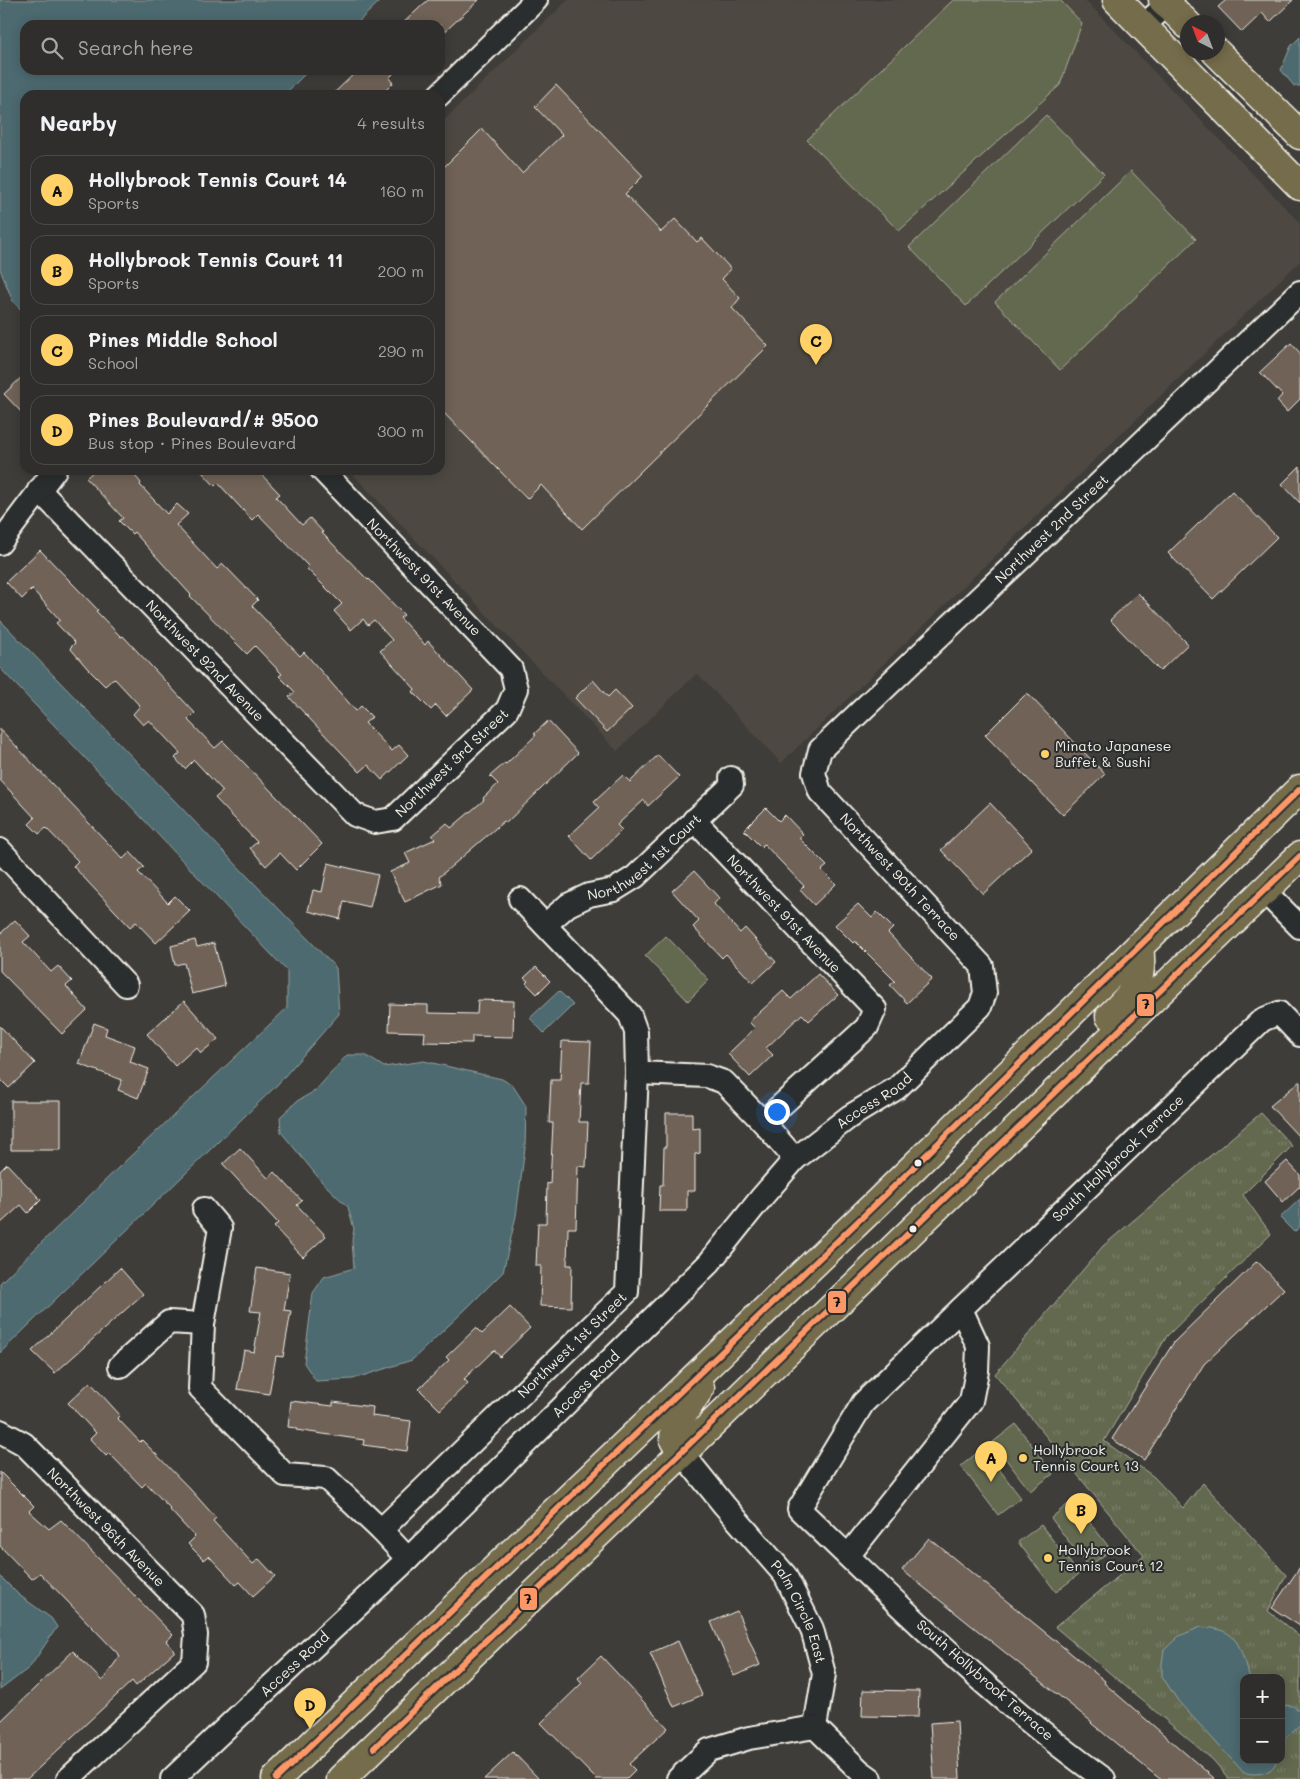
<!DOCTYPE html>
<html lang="en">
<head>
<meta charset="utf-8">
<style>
	:root { --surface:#2f2e2c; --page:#373634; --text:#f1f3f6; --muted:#a7a8a9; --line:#4a4a48; --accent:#ffd166 }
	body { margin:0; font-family:Mali,sans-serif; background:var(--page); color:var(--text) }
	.controls { position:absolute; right:15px; bottom:15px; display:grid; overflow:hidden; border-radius:10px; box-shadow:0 2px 12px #0003 }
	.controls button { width:45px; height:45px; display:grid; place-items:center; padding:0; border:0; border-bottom:1px solid var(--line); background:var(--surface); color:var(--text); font:25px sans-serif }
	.compass { position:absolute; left:1180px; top:15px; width:45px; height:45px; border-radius:50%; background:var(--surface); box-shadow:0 2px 12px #0003; rotate:318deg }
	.you { position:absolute; left:776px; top:1111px; width:18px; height:18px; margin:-12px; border:4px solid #fff; border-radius:50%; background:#1a73e8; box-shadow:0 0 0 8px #1a73e833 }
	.badge { display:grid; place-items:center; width:32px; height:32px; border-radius:50%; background:var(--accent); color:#111; font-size:16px; font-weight:700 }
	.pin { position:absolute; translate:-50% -41px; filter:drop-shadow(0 1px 2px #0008) }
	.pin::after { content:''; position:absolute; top:26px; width:18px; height:15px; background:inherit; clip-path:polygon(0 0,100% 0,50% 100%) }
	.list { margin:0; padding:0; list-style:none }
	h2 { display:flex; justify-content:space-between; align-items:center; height:65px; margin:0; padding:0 20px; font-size:21px }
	h2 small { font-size:16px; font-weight:400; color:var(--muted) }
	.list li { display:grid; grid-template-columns:32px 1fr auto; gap:15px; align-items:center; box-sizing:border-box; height:70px; margin:0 10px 10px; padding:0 10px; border:1px solid var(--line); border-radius:15px }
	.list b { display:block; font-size:19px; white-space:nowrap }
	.list p { margin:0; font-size:16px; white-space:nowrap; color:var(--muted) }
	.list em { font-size:16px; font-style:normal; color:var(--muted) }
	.icon { flex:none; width:28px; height:28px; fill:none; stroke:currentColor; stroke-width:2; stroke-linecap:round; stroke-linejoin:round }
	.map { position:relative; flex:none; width:1300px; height:1779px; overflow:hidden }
	.search { position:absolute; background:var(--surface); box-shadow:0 2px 12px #0003; left:20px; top:20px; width:425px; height:55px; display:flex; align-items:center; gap:12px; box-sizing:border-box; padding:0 18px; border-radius:15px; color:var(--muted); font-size:19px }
	.panel { position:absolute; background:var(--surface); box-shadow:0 2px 12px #0003; left:20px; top:90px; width:425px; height:385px; border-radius:15px }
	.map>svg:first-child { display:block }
	.built { fill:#4e4843 }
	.grass { fill:url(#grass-tufts); stroke:#acad9c; fill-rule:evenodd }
	.pitch { fill:#63694f; stroke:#acad9c }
	.water { fill:#4d6b70; stroke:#90a1a0 }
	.building { fill:#706257; stroke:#f4f1e8 }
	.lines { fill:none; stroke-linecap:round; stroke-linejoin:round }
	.minor-casing { stroke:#f4f1e8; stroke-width:26 }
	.major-casing { stroke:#f4f1e8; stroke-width:31 }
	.highway-casing { stroke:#f4f1e8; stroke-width:31 }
	.minor { stroke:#2a2d2e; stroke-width:22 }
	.major { stroke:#746c4b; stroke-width:28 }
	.highway { stroke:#746c4b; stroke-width:28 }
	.bus-1-casing { stroke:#2a2d2e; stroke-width:10 }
	.bus-1 { stroke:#fc9868; stroke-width:6 }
	.poi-dot { fill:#ffd166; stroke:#2a2d2e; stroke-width:2 }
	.bus-dot { fill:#f4f1e8; stroke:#2a2d2e; stroke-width:2 }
	.labels { text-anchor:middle; stroke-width:4; stroke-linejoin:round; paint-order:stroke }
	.street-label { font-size:14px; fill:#f4f1e8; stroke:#2a2d2e }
	.poi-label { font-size:14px; fill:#f4f1e8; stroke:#2a2d2e; text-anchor:start }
	.line-badge { stroke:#2a2d2e; stroke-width:2 }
	.pale-badge-label { font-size:14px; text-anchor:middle; font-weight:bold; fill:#111 }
</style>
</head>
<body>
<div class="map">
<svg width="1300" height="1779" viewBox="0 0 1300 1779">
	<defs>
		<pattern id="grass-tufts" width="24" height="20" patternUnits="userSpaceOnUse" patternTransform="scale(1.25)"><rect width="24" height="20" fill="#63694f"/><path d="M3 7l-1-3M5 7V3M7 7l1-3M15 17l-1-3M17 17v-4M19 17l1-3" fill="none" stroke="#7a7f68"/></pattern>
	</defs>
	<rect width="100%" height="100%" fill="#3f3d3a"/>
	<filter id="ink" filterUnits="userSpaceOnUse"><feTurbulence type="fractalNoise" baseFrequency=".02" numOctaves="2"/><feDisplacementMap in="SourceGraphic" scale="10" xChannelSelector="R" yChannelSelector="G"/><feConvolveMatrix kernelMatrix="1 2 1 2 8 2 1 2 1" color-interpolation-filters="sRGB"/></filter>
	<g filter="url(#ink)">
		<path class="built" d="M568 0H1085L1300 223V261L781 763 697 673 617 751 349 470H440V124Z"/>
		<path class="grass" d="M1261 1113 1292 1146 1243 1195 1271 1234 1167 1336 1104 1441 1154 1477 1183 1508 1203 1483 1286 1575 1268 1611 1300 1637V1779H1229L1213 1760 1055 1627 1144 1556 995 1374 1103 1246ZM1244 1678H1281V1760H1244Z"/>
		<path class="pitch" d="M953 0H1060L1082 23 1060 85 899 231 807 140Z
			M1046 115 1104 174 966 306 909 247Z
			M1131 171 1196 239 1060 370 995 302Z
			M666 936 709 980 688 1001 645 956Z
			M1016 1424 1053 1474 1030 1491 993 1442Z
			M983 1448 1021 1498 998 1515 961 1466Z
			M1073 1500 1111 1550 1088 1567 1051 1518Z
			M1041 1525 1079 1574 1056 1592 1018 1542Z"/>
		<path class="water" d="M0 0H381L355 25H25V70H309L284 95H25V313L13 302 0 269Z
			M1300 37V86H1294L1281 70 1291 46Z
			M0 620 336 968 339 1014 277 1085 0 1353V1283L119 1167 287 1008V971L0 668Z
			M559 991 573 1005 544 1033 530 1018Z
			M347 1055H365L384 1067 424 1061 502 1079 513 1086 526 1106 525 1148 516 1216 503 1272 467 1308 412 1360 353 1379 316 1381 304 1363 313 1293 324 1277 354 1268 352 1240 354 1229 348 1207 322 1182 281 1132 280 1117 297 1101 315 1091Z
			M1300 1199V1227L1294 1232 1280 1218Z
			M0 1576 19 1595 51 1618 57 1627 30 1667 0 1690Z
			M1201 1627C1241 1629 1238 1646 1250 1678H1244V1760H1277C1272 1775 1257 1775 1244 1773L1178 1701 1162 1676V1663L1164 1650 1179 1636Z
			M1281 1705 1293 1706 1300 1711V1726L1285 1738 1281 1748Z"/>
		<path class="building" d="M428 0H479L440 36V25H401Z
			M1226 0H1293L1270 22 1262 13 1242 32 1218 7Z
			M358 70H397L389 78 393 83 381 95H332Z
			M556 85 643 176 625 194 661 232 675 219 697 242 702 238 731 269 722 279 740 298 732 308 768 346 582 529 541 485 527 499 440 409V171L482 129 522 173 562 135 535 107Z
			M1291 343 1300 353V399L1287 412 1277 401 1282 395 1260 372Z
			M25 374V416L4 394Z
			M1300 466V503L1282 484Z
			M95 470H130L141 483 140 485 167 514 177 504 188 514 176 525 217 569 223 564 258 600 252 606 300 656 304 652 356 711 361 706 372 717 365 723 392 751 399 745 408 755 382 780 368 765 360 772 289 697 295 692 279 676 282 674 255 646 247 654 190 596 191 595 134 532 132 534 119 521 123 518 86 478Z
			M200 470H257L280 494 276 497 302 525 310 518 323 532 322 533 368 580 369 579 404 615 400 618 425 645 428 641 473 690 446 716 436 705 431 710 413 692 415 689 380 651 392 640 374 620 368 625 363 619 351 630 334 611 342 604 306 568 308 566 258 514 252 520 218 483 215 486Z
			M1232 491 1277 537 1213 599 1168 553Z
			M40 550 98 610 96 611 121 637 123 636 195 713 188 720 215 748 223 741 322 844 296 870 280 853 266 866 250 848 257 842 215 798 223 791 194 760 185 769 175 758 180 753 149 720 143 725 133 714 140 706 114 678 105 686 88 669 70 648 75 643 56 623 60 620 32 589 22 599 6 582Z
			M1138 593 1188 644 1160 671 1110 620Z
			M593 680 608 697 615 690 632 708 607 732 575 698Z
			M1027 693 1105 774 1063 815 985 735Z
			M548 721 578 753 506 823 504 821 439 877 442 884 405 902 390 872 410 863 405 853 435 839 432 836 447 823 451 828 484 800 483 798 498 784 490 776 505 763 506 764 536 735 534 734Z
			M0 729 123 859 130 852 144 867 138 872 168 903 175 896 190 911 156 943 136 922 130 927 73 866 78 861 46 828 39 834 29 824 35 818 0 780Z
			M658 755 679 777 648 806 644 800 617 825 622 830 591 860 569 836 599 808 594 802 623 775 630 782Z
			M990 803 1032 848 983 894 941 850Z
			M766 808 779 821 785 815 803 834 799 838 827 866 822 870 836 884 814 905 800 890 804 886 764 844 761 847 744 830Z
			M328 863 378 875 370 907 344 901 340 919 308 911 313 890 322 892Z
			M694 871 719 898 714 904 740 933 745 928 776 962 753 983 726 954 722 958 693 927 699 921 672 891Z
			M858 904 872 918 877 912 893 928 888 933 932 979 907 1003 890 985 895 981 855 941 853 943 835 925Z
			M15 920 30 936 23 942 51 972 58 966 72 981 66 986 87 1010 62 1034 0 971V934Z
			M195 940 197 947 214 943 225 986 192 994 184 963 175 965 171 946Z
			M536 967 550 981 537 994 526 983 528 981 524 978Z
			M818 974 838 995 809 1021 802 1014 766 1048 773 1055 750 1077 728 1054 755 1028 749 1022 783 991 791 999Z
			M478 1000 514 1001 513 1037 472 1036V1043L424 1042 425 1032 389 1031 390 1004 428 1005V1013L477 1014Z
			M184 1001 218 1039 201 1053 196 1047 175 1066 147 1034Z
			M94 1023 107 1028 105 1035 135 1046 130 1062 149 1069 138 1098 118 1090 122 1080 79 1064Z
			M0 1026 35 1063 9 1088 0 1079Z
			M562 1041 591 1042 589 1083H581L579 1122H588L586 1167 578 1166 576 1228H568L567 1265H572L571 1307 540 1306 541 1266H536L538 1223H546L547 1183 550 1184 553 1123H549L551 1080H560Z
			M1300 1081V1138L1270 1106Z
			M11 1101H61V1150H11Z
			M666 1113H692V1129L700 1128V1153L695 1154V1191H687V1211H659L660 1185H663L664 1147H666Z
			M240 1148 268 1178 275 1172 302 1201 297 1205 326 1236 303 1257 274 1227 278 1223 223 1164Z
			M1287 1161 1300 1175V1186L1283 1202 1265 1181Z
			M7 1164 41 1200 28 1213 21 1205 0 1224V1171Z
			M1257 1261 1284 1289 1204 1364 1144 1460 1112 1439 1174 1342Z
			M120 1268 143 1294 55 1373 32 1351Z
			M257 1268 290 1273 284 1310 291 1311 283 1357 276 1356 269 1394 237 1389 244 1350 254 1352 261 1312 250 1311Z
			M510 1307 530 1328 500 1357 494 1350 464 1379 468 1383 440 1410 419 1389 449 1360 446 1357 476 1328 482 1334Z
			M90 1382 120 1415 117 1418 140 1442 142 1440 190 1489 216 1518 213 1521 253 1564 259 1559 275 1576 253 1596 240 1582 236 1585 209 1556 204 1560 188 1544 195 1537 169 1509 170 1508 146 1483 142 1487 109 1453 106 1456 90 1439 96 1433 68 1403Z
			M291 1401 333 1406V1402L373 1407 372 1416 411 1421 407 1451 363 1445 364 1440 296 1430V1428L288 1427Z
			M0 1472 34 1506 29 1511 49 1529 61 1520 173 1635 166 1641 175 1651 136 1686 132 1681 27 1779H0V1722L73 1651 102 1681 120 1656 40 1573 32 1579 0 1546Z
			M929 1538 1105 1681 1104 1683 1215 1779H1160L1091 1723 1092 1722 902 1570Z
			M1300 1567V1626L1272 1608Z
			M737 1611 760 1665 734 1676 711 1622Z
			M678 1641 702 1695 674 1707 650 1653Z
			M601 1656 668 1728 629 1764 635 1770 626 1779H596L541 1723 582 1683 578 1678Z
			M863 1690 919 1691 918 1717 862 1716Z
			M957 1721 960 1779H934L930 1723Z
			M513 1752 539 1779H484Z"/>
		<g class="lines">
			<g class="minor-casing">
				<g id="minor">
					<path d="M1142 27 1172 0"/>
					<path d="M439 95 536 0"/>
					<path id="s1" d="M39 490 355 815 375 822 393 819 507 710 516 689 511 669 322 470"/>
					<path d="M0 543 55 470"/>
					<path id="s2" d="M694 820 875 1009 867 1027 763 1122"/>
					<path d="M0 850 126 985"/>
					<path d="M1264 891 1300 927"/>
					<path d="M520 899 630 1015 636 1032 637 1073 707 1076 724 1082 763 1122 795 1159"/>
					<path id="s3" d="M545 925 568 905 589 895 614 890 635 877 732 785 731 778"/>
					<path d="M204 1209 220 1228 203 1324 200 1388 285 1475 326 1478 381 1530 408 1559"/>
					<path d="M120 1366 169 1322 203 1324"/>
					<path id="s4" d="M0 1431 24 1444 193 1615 196 1635 194 1662 68 1779"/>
					<path id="s5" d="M682 1453 724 1505 785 1575 812 1629 824 1674 815 1727 860 1771 871 1779"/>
					<path id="s6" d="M381 1530 627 1292 637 1073"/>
					<path d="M848 1556 971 1401 977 1371 978 1346 961 1309"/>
					<path id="s7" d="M172 1779 246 1709 408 1559 709 1263 762 1197 795 1159 849 1117 897 1088 980 1007 985 993 982 966 820 792 814 773 820 750 1300 292"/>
					<path d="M678 1779 709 1750 749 1738 815 1727"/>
					<path id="s8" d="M1104 1779C993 1700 897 1603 799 1509L863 1403 1262 1020 1279 1013 1300 1035"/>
				</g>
			</g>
			<g class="major-casing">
				<path id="major" d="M1117 0 1300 186
					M1163 0 1188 25
					M1216 52 1300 135"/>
			</g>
			<g class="highway-casing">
				<path id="highway" d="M1110 1016C1135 992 1144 982 1139 946
					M682 1453 674 1440 675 1426 700 1388
					M276 1779 877 1203 1300 789
					M341 1779 682 1453 1300 856"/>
			</g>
			<use href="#minor" class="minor"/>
			<use href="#major" class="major"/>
			<use href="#highway" class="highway"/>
			<g class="bus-1-casing">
				<path id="bus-1" d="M374 1748 1300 856
					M276 1779 877 1203 1300 789"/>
			</g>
			<use href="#bus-1" class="bus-1"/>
		</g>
	</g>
	<g class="poi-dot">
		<circle cx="1045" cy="754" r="5"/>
		<circle cx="1023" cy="1458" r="5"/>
		<circle cx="1048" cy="1558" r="5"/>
	</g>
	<g class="bus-dot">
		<circle cx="918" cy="1163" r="4.5"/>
		<circle cx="913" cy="1229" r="4.5"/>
	</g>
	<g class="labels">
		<g class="street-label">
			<text dy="5" stroke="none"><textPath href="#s7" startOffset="1764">Northwest 2nd Street</textPath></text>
			<text transform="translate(424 577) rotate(46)" y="5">Northwest 91st Avenue</text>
			<text dy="5" stroke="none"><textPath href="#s1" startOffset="238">Northwest 92nd Avenue</textPath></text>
			<text dy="5" stroke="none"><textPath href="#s1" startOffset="574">Northwest 3rd Street</textPath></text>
			<text dy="5" stroke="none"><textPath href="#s3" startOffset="122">Northwest 1st Court</textPath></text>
			<text transform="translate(900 877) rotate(47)" y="5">Northwest 90th Terrace</text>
			<text dy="5" stroke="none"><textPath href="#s2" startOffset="130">Northwest 91st Avenue</textPath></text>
			<text dy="5" stroke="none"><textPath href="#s7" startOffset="978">Access Road</textPath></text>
			<text dy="5" stroke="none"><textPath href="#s8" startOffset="885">South Hollybrook Terrace</textPath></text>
			<text dy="5" stroke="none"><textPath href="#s6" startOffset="266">Northwest 1st Street</textPath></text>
			<text dy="5" stroke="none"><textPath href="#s7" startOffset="572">Access Road</textPath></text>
			<text dy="5" stroke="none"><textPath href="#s4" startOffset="144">Northwest 96th Avenue</textPath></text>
			<text dy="5" stroke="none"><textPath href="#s5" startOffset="199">Palm Circle East</textPath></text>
			<text dy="5" stroke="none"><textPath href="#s7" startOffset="168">Access Road</textPath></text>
			<text transform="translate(985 1680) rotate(41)" y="5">South Hollybrook Terrace</text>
		</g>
		<g class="poi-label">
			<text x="1055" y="751">Minato Japanese<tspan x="1055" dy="16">Buffet &amp; Sushi</tspan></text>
			<text x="1033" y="1455">Hollybrook<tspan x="1033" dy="16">Tennis Court 13</tspan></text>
			<text x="1058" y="1555">Hollybrook<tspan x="1058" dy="16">Tennis Court 12</tspan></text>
		</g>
	</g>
	<g class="line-badge">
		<rect x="1136" y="993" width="19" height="24" rx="5" fill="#fc9868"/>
		<rect x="827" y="1290" width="20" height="24" rx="5" fill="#fc9868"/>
		<rect x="519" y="1587" width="19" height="24" rx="5" fill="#fc9868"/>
	</g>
	<g class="pale-badge-label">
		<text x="1146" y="1009">7</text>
		<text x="837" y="1307">7</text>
		<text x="528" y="1604">7</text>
	</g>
</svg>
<div class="controls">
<button>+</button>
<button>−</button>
</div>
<svg class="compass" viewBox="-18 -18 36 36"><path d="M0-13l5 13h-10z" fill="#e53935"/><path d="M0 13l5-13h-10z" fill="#a7a8a9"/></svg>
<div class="you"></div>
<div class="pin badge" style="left:991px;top:1482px">A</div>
<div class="pin badge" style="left:1081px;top:1534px">B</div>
<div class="pin badge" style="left:816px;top:365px">C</div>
<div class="pin badge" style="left:310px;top:1729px">D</div>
<div class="search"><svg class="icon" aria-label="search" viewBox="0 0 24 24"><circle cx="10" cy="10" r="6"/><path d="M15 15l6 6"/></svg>Search here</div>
<section class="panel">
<h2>Nearby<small>4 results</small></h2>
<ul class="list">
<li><span class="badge">A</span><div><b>Hollybrook Tennis Court 14</b><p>Sports</p></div><em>160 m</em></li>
<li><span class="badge">B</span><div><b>Hollybrook Tennis Court 11</b><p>Sports</p></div><em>200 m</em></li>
<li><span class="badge">C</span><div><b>Pines Middle School</b><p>School</p></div><em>290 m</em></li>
<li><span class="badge">D</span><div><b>Pines Boulevard/# 9500</b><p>Bus stop · Pines Boulevard</p></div><em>300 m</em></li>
</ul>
</section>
</div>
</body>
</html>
